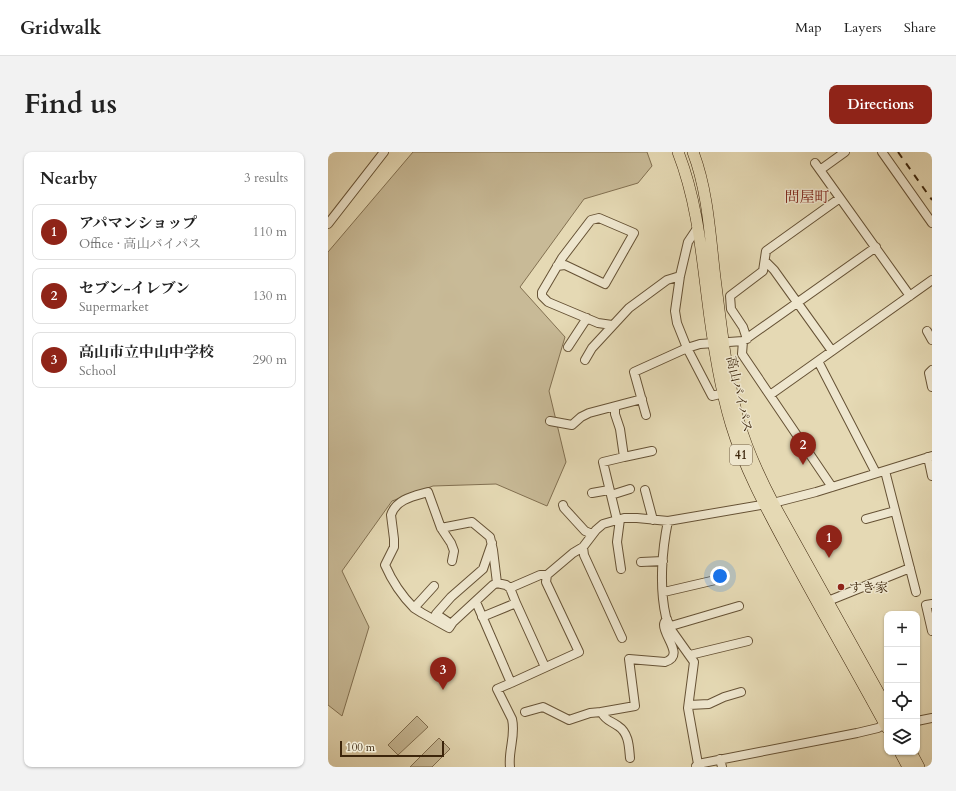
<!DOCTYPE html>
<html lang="en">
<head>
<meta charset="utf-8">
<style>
	:root { --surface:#fff; --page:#f2f2f2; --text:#222; --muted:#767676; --line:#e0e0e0; --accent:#8f2418 }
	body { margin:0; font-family:Cardo,"Noto Serif JP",serif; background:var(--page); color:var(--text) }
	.controls { position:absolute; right:12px; bottom:12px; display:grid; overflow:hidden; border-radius:8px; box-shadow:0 1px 3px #0004 }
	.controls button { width:36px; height:36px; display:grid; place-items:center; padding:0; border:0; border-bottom:1px solid var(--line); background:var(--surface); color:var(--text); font:20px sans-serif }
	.scale { position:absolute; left:12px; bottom:10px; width:104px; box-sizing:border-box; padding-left:4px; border:2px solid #3c250b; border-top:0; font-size:11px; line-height:14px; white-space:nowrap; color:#3c250b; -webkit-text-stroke:3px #eee6ce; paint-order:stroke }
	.you { position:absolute; left:392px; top:424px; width:14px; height:14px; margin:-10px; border:3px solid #fff; border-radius:50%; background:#1a73e8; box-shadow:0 0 0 6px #1a73e833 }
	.badge { display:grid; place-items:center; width:26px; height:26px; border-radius:50%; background:var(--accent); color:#fff; font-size:13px; font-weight:700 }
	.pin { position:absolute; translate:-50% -33px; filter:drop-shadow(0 1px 2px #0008) }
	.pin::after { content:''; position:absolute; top:21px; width:14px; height:12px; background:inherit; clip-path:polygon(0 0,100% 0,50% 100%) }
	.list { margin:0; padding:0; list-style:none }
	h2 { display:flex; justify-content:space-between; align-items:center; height:52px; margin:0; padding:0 16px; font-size:17px }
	h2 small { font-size:13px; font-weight:400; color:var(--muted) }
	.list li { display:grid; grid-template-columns:26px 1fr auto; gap:12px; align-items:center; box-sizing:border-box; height:56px; margin:0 8px 8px; padding:0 8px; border:1px solid var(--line); border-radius:8px }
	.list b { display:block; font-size:15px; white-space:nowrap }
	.list p { margin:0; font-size:13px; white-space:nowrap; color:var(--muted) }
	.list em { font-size:13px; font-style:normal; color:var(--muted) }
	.icon { flex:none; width:22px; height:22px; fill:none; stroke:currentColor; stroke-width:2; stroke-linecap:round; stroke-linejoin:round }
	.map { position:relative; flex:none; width:604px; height:615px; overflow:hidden; border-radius:8px }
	header { display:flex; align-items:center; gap:24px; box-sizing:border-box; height:56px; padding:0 20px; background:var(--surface); border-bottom:1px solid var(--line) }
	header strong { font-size:19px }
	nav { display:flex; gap:22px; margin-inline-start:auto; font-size:14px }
	.intro { display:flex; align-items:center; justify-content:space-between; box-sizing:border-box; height:96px; padding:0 24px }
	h1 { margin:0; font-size:28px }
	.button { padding:10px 18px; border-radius:8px; background:var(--accent); color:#fff; font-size:14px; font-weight:700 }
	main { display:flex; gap:24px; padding:0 24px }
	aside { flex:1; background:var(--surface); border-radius:8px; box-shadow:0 1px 3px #0004 }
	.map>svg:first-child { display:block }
	.green { fill:#c8ba97; stroke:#827051 }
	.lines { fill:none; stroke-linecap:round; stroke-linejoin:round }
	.minor-casing { stroke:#665235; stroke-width:10 }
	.highway-casing { stroke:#3c250b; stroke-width:12 }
	.minor { stroke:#eee6ce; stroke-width:8 }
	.highway { stroke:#e5d9b4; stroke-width:11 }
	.rail { stroke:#3c250b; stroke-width:2; stroke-dasharray:7 7; stroke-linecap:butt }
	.poi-dot { fill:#8f2418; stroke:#eee6ce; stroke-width:1.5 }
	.labels { text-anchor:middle; stroke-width:3; stroke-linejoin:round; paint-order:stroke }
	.shield { fill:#eee6ce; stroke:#715f46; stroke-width:1 }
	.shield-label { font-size:12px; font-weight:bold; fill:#3c250b }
	.street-label { font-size:13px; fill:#3c250b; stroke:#eee6ce }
	.poi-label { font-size:13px; fill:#3c250b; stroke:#eee6ce; text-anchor:start }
	.quarter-label { font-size:15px; fill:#7a1f14; stroke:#eee6ce }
</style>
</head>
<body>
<header>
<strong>Gridwalk</strong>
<nav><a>Map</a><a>Layers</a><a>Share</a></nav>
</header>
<div class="intro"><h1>Find us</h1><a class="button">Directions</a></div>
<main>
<aside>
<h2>Nearby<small>3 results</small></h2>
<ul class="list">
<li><span class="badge">1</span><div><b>アパマンショップ</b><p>Office · 高山バイパス</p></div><em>110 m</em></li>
<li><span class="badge">2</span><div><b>セブン-イレブン</b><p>Supermarket</p></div><em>130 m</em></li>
<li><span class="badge">3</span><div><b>高山市立中山中学校</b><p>School</p></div><em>290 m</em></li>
</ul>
</aside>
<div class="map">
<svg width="604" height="615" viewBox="0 0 604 615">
	<rect width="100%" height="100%" fill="#e5d9b4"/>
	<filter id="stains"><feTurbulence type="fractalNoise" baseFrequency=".005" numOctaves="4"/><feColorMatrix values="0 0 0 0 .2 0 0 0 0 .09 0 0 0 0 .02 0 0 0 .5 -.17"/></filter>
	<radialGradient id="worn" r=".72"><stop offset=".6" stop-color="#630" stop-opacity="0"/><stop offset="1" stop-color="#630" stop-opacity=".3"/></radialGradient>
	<path class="green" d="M85 0H319L324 14 310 31 256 47 192 135 237 185 221 239 238 310 219 354 168 332 105 334 64 349 14 419 41 475 14 564 0 553V100Z
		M89 564 100 575 70 603 60 593Z
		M111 586 122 597 104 615H82Z"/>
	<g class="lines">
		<g class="minor-casing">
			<path id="minor" d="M554 0 604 71
				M487 11 582 144
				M492 18 517 0
				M0 72 56 0
				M370 75 360 90 352 124 347 159 349 171 359 196 384 244 396 241
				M437 109 446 118 504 199
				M229 114 237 113 277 132 306 81 271 66 263 68 234 106 214 140V144L220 150 270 171 284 173
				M599 179 604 188
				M419 187 415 175 403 157 402 144 435 119 438 99 512 46
				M415 189 414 202 504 335
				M240 195 259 166
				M257 208 264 196 301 156 339 128 352 124
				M490 209 548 321
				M604 218 601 221 604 235
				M442 243 604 128
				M287 255V262L292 277 296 305 275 310 289 368
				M318 263 306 220 359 196 372 192 415 189 548 95
				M222 269 244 273 253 265 261 261 314 247
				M296 305 324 299
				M600 305 604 324
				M557 319 588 440
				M317 338 325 368
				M264 341 281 338
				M283 343 302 337
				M235 353 236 356 257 379 264 382
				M292 367 289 390 293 417
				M538 367 567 359
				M340 369C334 398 331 435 338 465 339 470 343 473 344 479L366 510 360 556 370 612
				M113 376 144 370 162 385 165 398 169 431
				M255 395 256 403 294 486
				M313 410 335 409
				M106 434 86 456C73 443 64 429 57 413L66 395V387L63 363C68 347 86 344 100 340L113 376 123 391 126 399 124 409
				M336 440 396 426
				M500 449 582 416
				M148 450 183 531 251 500 218 430 219 423
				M188 451 217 515
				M604 452 598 453 604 479
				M86 456 94 461 121 476 125 470 165 433 169 431 178 433 182 436 212 423H219L245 401 255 395 268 378 275 372 296 366H309L340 369 445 351 488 340 604 304
				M154 465 188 451 182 436
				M123 472 108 462 123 445 155 417 164 391
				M343 474 411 454
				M362 503 420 489
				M361 553 381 552 396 545 413 540
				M197 560 215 555 241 568 262 561 273 560
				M589 569 604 566
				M302 606C301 595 301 581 290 574 282 568 279 570 273 560L307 554 301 507 337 510C357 504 336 485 336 473 336 471 338 468 339 467
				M392 607 394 615
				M368 614 370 612 529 581 550 576 557 572
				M182 615C180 598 188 584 184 567L169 537 183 531"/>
		</g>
		<g class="highway-casing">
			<path id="highway" d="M350 0C368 46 373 95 379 143 384 184 391 232 403 272 416 315 437 354 458 393 491 455 526 515 559 576
				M365 0C380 39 382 84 387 126 393 173 398 221 410 267 418 296 431 324 445 351L559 556
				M572 600 580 615
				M583 600 591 615"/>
		</g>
		<use href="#minor" class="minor"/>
		<use href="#highway" class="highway"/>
		<path class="rail" d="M570 0 604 48"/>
	</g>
	<circle class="poi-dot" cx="513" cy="435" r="4"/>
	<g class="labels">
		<rect class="shield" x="402" y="293" width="22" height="20" rx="3"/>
		<g class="shield-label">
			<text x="413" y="307">41</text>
		</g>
		<g class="street-label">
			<text transform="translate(412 242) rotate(77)" y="5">高山バイパス</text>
		</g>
		<g class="poi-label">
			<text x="521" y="440">すき家</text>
		</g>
		<g class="quarter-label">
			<text x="479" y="50">問屋町</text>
		</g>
	</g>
	<rect width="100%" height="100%" filter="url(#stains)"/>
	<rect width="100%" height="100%" fill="url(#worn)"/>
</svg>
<div class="controls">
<button>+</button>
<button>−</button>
<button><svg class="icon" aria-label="locate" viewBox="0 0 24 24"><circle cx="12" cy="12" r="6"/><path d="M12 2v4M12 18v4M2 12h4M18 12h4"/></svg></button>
<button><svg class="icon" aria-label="layers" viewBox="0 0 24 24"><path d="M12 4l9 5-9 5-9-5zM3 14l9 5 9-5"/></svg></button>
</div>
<div class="scale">100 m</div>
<div class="you"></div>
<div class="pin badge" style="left:501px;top:406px">1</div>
<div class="pin badge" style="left:475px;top:313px">2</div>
<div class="pin badge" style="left:115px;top:538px">3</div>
</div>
</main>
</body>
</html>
